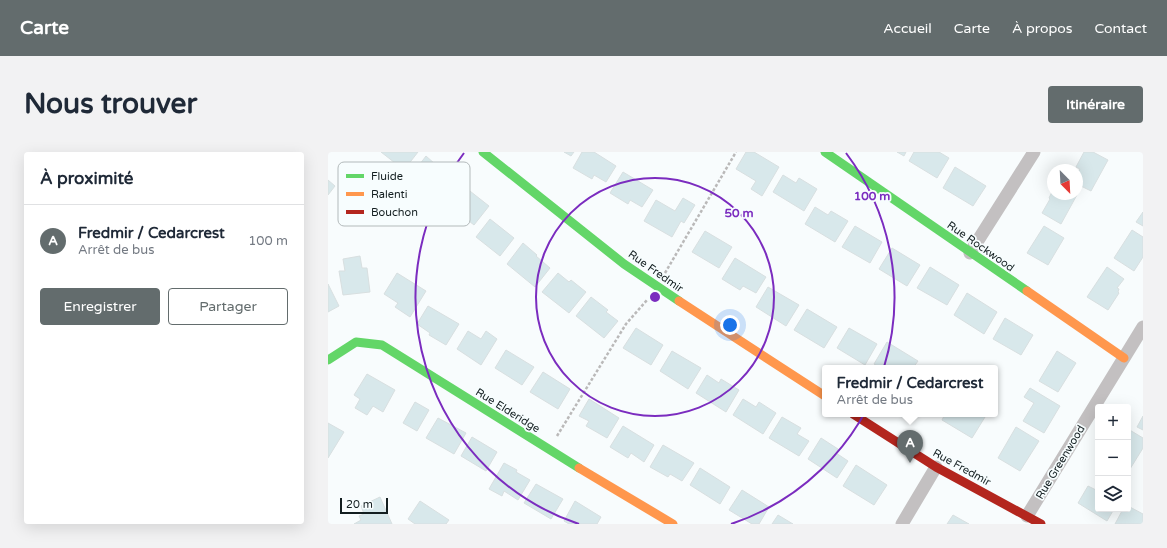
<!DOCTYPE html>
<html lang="fr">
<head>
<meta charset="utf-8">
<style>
	:root { --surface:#fff; --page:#f2f2f3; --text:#1f2937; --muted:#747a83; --line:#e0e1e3; --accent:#636c6d }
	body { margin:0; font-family:"Varela Round",sans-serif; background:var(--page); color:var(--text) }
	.controls { position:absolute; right:12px; bottom:12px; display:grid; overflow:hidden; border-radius:4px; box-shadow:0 4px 16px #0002 }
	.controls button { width:36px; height:36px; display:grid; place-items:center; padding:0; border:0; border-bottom:1px solid var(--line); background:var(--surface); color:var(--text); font:20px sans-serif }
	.compass { position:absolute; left:719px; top:12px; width:36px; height:36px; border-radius:50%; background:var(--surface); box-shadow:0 4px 16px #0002; rotate:156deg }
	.scale { position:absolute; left:12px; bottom:10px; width:48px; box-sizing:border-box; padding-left:4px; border:2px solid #131e20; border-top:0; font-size:11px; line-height:14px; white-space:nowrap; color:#131e20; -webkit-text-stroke:3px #f7fdfe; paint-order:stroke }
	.you { position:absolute; left:402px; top:173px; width:14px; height:14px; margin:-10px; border:3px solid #fff; border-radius:50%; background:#1a73e8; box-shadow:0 0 0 6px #1a73e833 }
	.badge { display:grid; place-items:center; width:26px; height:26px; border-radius:50%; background:var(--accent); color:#fff; font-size:13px; font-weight:700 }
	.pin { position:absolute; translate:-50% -33px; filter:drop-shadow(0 1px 2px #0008) }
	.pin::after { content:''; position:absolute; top:21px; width:14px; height:12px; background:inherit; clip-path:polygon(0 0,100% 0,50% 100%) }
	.popup { position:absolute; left:494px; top:213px; width:176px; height:52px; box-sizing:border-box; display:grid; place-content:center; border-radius:4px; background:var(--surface); filter:drop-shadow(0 1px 3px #0005); font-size:13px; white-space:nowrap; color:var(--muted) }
	.popup b { font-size:15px; color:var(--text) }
	.popup::after { content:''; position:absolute; left:50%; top:100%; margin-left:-8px; border:8px solid transparent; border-top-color:var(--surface) }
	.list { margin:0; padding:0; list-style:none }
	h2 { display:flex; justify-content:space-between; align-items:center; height:52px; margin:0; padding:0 16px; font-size:17px }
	h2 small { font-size:13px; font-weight:400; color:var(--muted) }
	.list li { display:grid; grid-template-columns:26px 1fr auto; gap:12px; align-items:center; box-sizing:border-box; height:72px; padding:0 16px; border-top:1px solid var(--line) }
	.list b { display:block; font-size:15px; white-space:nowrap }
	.list p { margin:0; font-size:13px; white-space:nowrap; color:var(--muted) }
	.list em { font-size:13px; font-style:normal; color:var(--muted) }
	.actions { display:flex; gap:8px; padding:12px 16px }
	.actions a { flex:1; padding:9px 0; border:1px solid var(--accent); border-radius:4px; text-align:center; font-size:14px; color:var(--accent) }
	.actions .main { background:var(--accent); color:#fff }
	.icon { flex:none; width:22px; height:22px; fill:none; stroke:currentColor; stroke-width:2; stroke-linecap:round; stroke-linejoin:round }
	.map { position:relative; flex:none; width:815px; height:372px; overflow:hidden; border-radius:4px }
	header { display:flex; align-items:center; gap:24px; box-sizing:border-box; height:56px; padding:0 20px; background:var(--accent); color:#fff }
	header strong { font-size:19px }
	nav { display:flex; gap:22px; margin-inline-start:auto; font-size:14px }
	.intro { display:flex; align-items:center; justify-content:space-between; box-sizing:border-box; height:96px; padding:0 24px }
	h1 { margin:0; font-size:28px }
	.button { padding:10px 18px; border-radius:4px; background:var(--accent); color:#fff; font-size:14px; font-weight:700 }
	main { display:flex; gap:24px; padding:0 24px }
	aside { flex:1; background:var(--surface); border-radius:4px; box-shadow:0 4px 16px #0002 }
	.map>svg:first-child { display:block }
	.building { fill:#d8e8eb; stroke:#d8dfe0 }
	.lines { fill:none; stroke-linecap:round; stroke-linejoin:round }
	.path { stroke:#bab9b9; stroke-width:2.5; stroke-dasharray:3 2; stroke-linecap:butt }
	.street { stroke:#c3c0c1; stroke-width:13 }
	.fast { stroke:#63d668; stroke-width:9 }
	.slow { stroke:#ff974d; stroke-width:9 }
	.jam { stroke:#b3261e; stroke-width:9 }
	.ring { fill:none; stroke:#7b2cbf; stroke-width:2 }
	.labels { text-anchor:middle; stroke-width:3.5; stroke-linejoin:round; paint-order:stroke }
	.street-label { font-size:11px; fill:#131e20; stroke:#f7fdfe }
	.key { fill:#f7fdfe; stroke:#b3babb; stroke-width:1 }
	.key-label { font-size:11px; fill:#131e20 }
	.centre { fill:#7b2cbf; stroke:#f7fdfe; stroke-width:2 }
	.ring-label { font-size:12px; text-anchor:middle; font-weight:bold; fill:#7b2cbf; stroke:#f7fdfe; stroke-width:3.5; stroke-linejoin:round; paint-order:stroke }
</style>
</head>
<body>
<header>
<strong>Carte</strong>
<nav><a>Accueil</a><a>Carte</a><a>À propos</a><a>Contact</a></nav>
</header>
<div class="intro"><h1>Nous trouver</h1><a class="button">Itinéraire</a></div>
<main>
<aside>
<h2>À proximité<small></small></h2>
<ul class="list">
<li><span class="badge">A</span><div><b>Fredmir / Cedarcrest</b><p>Arrêt de bus</p></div><em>100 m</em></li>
</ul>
<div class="actions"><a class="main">Enregistrer</a><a>Partager</a></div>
</aside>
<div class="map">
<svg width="815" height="372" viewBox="0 0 815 372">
	<rect width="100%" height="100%" fill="#f8fcfd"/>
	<path class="building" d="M53 0H90L76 18Z
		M236 0H246L243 4Z
		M254 0H266L288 14 278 30 266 23 264 27 245 16Z
		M418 0H426L451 15 434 44 423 37 428 29 408 17Z
		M569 0H578L576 4Z
		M586 0H611L621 6 609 26 581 9Z
		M756 0H765L780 8 763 39 749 32V22L752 17 748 15Z
		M98 4 125 28 110 47 82 25Z
		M627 15 658 34 645 54 615 36Z
		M295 20 325 38 314 55 302 48 300 52 282 41Z
		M455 23 468 31 471 26 489 37 476 59 445 40Z
		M0 28 7 34 0 43Z
		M133 32 161 54 146 73 118 51Z
		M725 38V42L750 41 733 72 714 61 722 47 721 46Z
		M355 46 367 53 356 71 353 69 344 85 316 69 328 48 347 59Z
		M487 55 500 63 503 59 520 69 507 90 477 72Z
		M815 60V74L808 70Z
		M162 67 186 86 172 104 148 85Z
		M527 74 554 90 542 111 514 95Z
		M716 74 736 86 720 113 699 101Z
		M804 78 815 85V105L806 119 786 106Z
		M377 79 404 95 391 116 364 100Z
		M195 91 209 103 208 104 222 116 207 135 179 112Z
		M564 96 592 113 579 134 551 117Z
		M32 104 34 116H39L42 140 15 143 11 119H17L15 107Z
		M407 106 438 125 428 141 415 134 412 138 394 127Z
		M602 115 631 133 619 153 589 136Z
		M779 115 796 127 789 136 791 137 790 140 791 141 780 158 759 145Z
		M69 121 98 139 82 165 67 155 70 151 56 142Z
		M230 121 241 130 243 128 258 140 241 161 214 140Z
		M0 132 11 154 0 160Z
		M440 135 471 153 458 174 428 155Z
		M639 141 669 160 656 182 626 163Z
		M263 145 280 158 278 160 290 169 276 186 248 164Z
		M100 154 131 172 118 193 101 183 102 181 89 172Z
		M479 157 509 175 496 196 466 178Z
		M677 166 705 183 693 203 665 187Z
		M308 176 335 193 323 213 295 196Z
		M521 176 549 192 537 213 509 196Z
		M140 179 153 187 158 179 169 187 153 213 129 197Z
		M559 190 590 209 585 216H553L546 212Z
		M178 198 206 215 194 233 167 216Z
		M344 199 373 216 360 237 332 219Z
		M729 199 748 211 730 240 711 229Z
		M215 220 242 237 230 257 202 240Z
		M39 222 67 238 55 260 45 254 39 263 27 256 32 247 26 243Z
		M379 223 391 231 393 227 411 238 398 260 368 241Z
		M702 236 732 254 716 281 695 269 706 251 696 245Z
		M261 247 291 266 279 286 258 274 261 269 251 264Z
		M415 247 428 255 431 250 448 261 435 282 405 263Z
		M87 250 101 258 89 279 75 271Z
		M617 262H652L657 265 644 286 614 268Z
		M815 264V278L809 275Z
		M454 265 473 276 469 282 481 289 471 304 441 286Z
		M110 266 138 281 126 302 98 286Z
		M0 271 16 280 0 306Z
		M295 274 326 293 316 310 303 301 300 306 282 295Z
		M688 275 711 289 692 319 670 306Z
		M800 277 815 286V296L802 317 800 316Z
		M144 285 169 300 158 319 133 304Z
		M493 286 510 297 508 301 520 309 509 326 480 307Z
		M335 293 366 311 354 329 342 322 340 325 322 315Z
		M176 311 189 318 188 320 202 328 190 348 176 339 174 344 161 337Z
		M528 313 559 333 546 353 515 334Z
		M372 316 402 335 392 352 362 333Z
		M208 332 235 347 223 367 196 351Z
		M760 334 770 339V357H786L779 369 750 351Z
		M414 338 441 355 431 372H424L401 358Z
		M52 345 64 372H26L33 368 31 364 36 362 33 354Z
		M92 349 121 368 118 372H87L80 367Z
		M247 349 273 365 269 372H241L236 369Z
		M800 354 815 362V372H787L795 357H800Z
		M450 363 465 372H444Z
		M625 363 641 372H619Z"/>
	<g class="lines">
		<path class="path" d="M337 121 408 0
			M229 284 298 172 319 148"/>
		<path class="street" d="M642 101 706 0
			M699 364 815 175
			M574 372 608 315"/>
		<path class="fast" d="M155 0 296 112 351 149
			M497 0 699 139
			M0 208 28 190 54 193 251 316"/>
		<path class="slow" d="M699 139 796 206
			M351 149 497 244
			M251 316 345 372"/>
		<path class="jam" d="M525 262 608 315 713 372"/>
	</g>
	<g class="ring">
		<circle cx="327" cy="145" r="119"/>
		<path d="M251 372A239 239 0 0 1 136 1M518 1A239 239 0 0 1 403 372"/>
	</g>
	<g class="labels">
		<g class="street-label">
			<text transform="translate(653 94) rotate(35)" y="4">Rue Rockwood</text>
			<text transform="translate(328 119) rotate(35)" y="4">Rue Fredmir</text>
			<text transform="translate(180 258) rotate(32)" y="4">Rue Elderidge</text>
			<text transform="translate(732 310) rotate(-59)" y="4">Rue Greenwood</text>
			<text transform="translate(634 315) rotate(29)" y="4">Rue Fredmir</text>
		</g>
	</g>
	<rect x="10" y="10" width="132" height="64" rx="6" class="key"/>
	<rect x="18" y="22" width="18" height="4" fill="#63d668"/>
	<rect x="18" y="40" width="18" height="4" fill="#ff974d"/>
	<rect x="18" y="58" width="18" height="4" fill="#b3261e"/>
	<g class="key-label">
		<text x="43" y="28">Fluide</text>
		<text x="43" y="46">Ralenti</text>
		<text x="43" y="64">Bouchon</text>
	</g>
	<circle cx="327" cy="145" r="6" class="centre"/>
	<g class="ring-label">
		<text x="544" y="48">100 m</text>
		<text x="411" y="65">50 m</text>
	</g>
</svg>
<div class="controls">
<button>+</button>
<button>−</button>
<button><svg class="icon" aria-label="layers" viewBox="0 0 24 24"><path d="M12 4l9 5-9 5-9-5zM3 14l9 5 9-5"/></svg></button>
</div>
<svg class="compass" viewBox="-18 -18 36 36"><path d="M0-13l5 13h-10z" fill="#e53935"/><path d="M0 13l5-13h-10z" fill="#747a83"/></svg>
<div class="scale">20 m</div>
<div class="you"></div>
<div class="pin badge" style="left:582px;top:311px">A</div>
<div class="popup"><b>Fredmir / Cedarcrest</b>Arrêt de bus</div>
</div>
</main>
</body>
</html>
